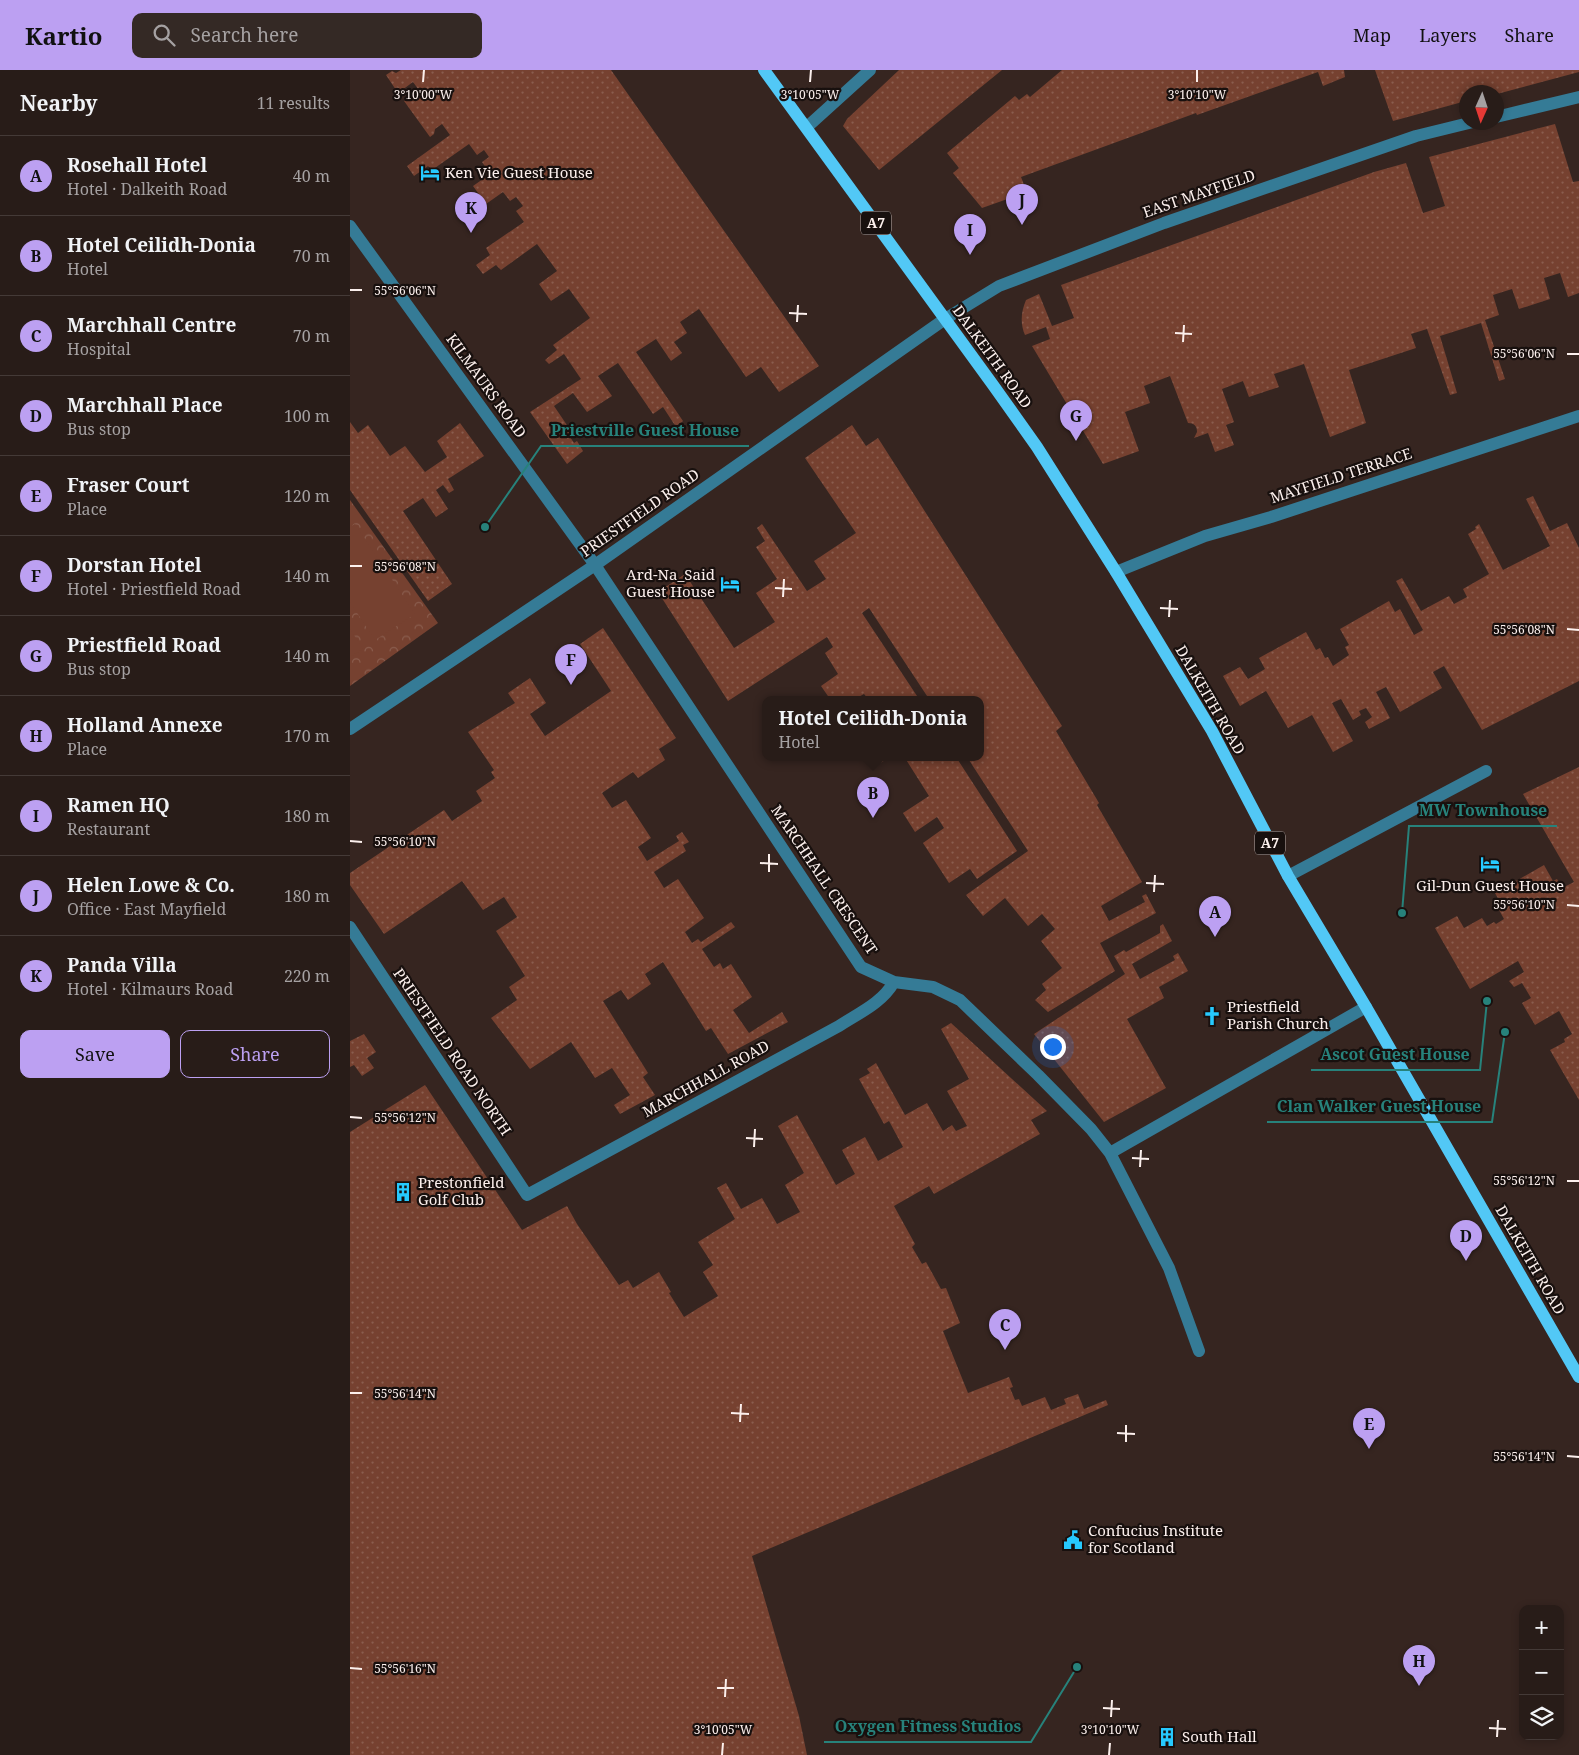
<!DOCTYPE html>
<html lang="en">
<head>
<meta charset="utf-8">
<style>
	:root { --surface:#281c18; --page:#342925; --text:#f1f3f6; --muted:#a5a1a2; --line:#443a37; --accent:#bca0f2 }
	body { margin:0; font-family:"Noto Serif",serif; background:var(--page); color:var(--text) }
	.controls { position:absolute; right:15px; bottom:15px; display:grid; overflow:hidden; border-radius:10px; box-shadow:0 2px 8px #0003 }
	.controls button { width:45px; height:45px; display:grid; place-items:center; padding:0; border:0; border-bottom:1px solid var(--line); background:var(--surface); color:var(--text); font:25px sans-serif }
	.compass { position:absolute; left:1109px; top:15px; width:45px; height:45px; border-radius:50%; background:var(--surface); box-shadow:0 2px 8px #0003; rotate:183deg }
	.you { position:absolute; left:702px; top:976px; width:18px; height:18px; margin:-12px; border:4px solid #fff; border-radius:50%; background:#1a73e8; box-shadow:0 0 0 8px #1a73e833 }
	.badge { display:grid; place-items:center; width:32px; height:32px; border-radius:50%; background:var(--accent); color:#111; font-size:16px; font-weight:700 }
	.pin { position:absolute; translate:-50% -41px; filter:drop-shadow(0 1px 2px #0008) }
	.pin::after { content:''; position:absolute; top:26px; width:18px; height:15px; background:inherit; clip-path:polygon(0 0,100% 0,50% 100%) }
	.popup { position:absolute; left:412px; top:626px; width:222px; height:65px; box-sizing:border-box; display:grid; place-content:center; border-radius:10px; background:var(--surface); filter:drop-shadow(0 1px 4px #0005); font-size:16px; white-space:nowrap; color:var(--muted) }
	.popup b { font-size:19px; color:var(--text) }
	.popup::after { content:''; position:absolute; left:50%; top:100%; margin-left:-10px; border:10px solid transparent; border-top-color:var(--surface) }
	.list { margin:0; padding:0; list-style:none }
	h2 { display:flex; justify-content:space-between; align-items:center; height:65px; margin:0; padding:0 20px; font-size:21px }
	h2 small { font-size:16px; font-weight:400; color:var(--muted) }
	.list li { display:grid; grid-template-columns:32px 1fr auto; gap:15px; align-items:center; box-sizing:border-box; height:80px; padding:0 20px; border-top:1px solid var(--line) }
	.list b { display:block; font-size:19px; white-space:nowrap }
	.list p { margin:0; font-size:16px; white-space:nowrap; color:var(--muted) }
	.list em { font-size:16px; font-style:normal; color:var(--muted) }
	.actions { display:flex; gap:10px; padding:15px 20px }
	.actions a { flex:1; padding:11px 0; border:1px solid var(--accent); border-radius:10px; text-align:center; font-size:18px; color:var(--accent) }
	.actions .main { background:var(--accent); color:#111 }
	.icon { flex:none; width:28px; height:28px; fill:none; stroke:currentColor; stroke-width:2; stroke-linecap:round; stroke-linejoin:round }
	.map { position:relative; flex:none; width:1229px; height:1685px; overflow:hidden }
	header { display:flex; align-items:center; gap:30px; box-sizing:border-box; height:70px; padding:0 25px; background:var(--accent); color:#111 }
	header strong { font-size:24px }
	nav { display:flex; gap:28px; margin-inline-start:auto; font-size:18px }
	.search { width:350px; height:45px; background:var(--page); display:flex; align-items:center; gap:12px; box-sizing:border-box; padding:0 18px; border-radius:10px; color:var(--muted); font-size:19px }
	main { display:flex }
	aside { flex:1; background:var(--surface) }
	.map>svg:first-child { display:block }
	.grass { fill:url(#grass-dots) }
	.park { fill:url(#park-crowns) }
	.pitch { fill:#764130 }
	.lines { fill:none; stroke-linecap:round; stroke-linejoin:round }
	.minor { stroke:#357b96; stroke-width:12 }
	.major { stroke:#52c8f6; stroke-width:12 }
	.ticks { fill:none; stroke:#fcf0ed; stroke-width:2 }
	.labels { text-anchor:middle; stroke-width:4.5; stroke-linejoin:round; paint-order:stroke }
	.shield { fill:#18100e; stroke:#b8adaa; stroke-width:1 }
	.shield-label { font-size:14px; font-weight:bold; fill:#fcf0ed }
	.poi-label { font-size:15px; fill:#fcf0ed; stroke:#18100e; text-anchor:start }
	.street-label { font-size:15px; fill:#fcf0ed; stroke:#18100e }
	.ticks-label { font-size:12px; text-anchor:middle; fill:#fcf0ed; stroke:#18100e; stroke-width:4.5; stroke-linejoin:round; paint-order:stroke }
	.leader { fill:none; stroke:#27827b; stroke-width:2 }
	.callout-dot { fill:#27827b; stroke:#18100e; stroke-width:2 }
	.callout-label { font-size:16px; text-anchor:middle; font-weight:bold; fill:#27827b; stroke:#18100e; stroke-width:4.5; stroke-linejoin:round; paint-order:stroke }
</style>
</head>
<body>
<header>
<strong>Kartio</strong>
<div class="search"><svg class="icon" aria-label="search" viewBox="0 0 24 24"><circle cx="10" cy="10" r="6"/><path d="M15 15l6 6"/></svg>Search here</div>
<nav><a>Map</a><a>Layers</a><a>Share</a></nav>
</header>
<main>
<aside>
<h2>Nearby<small>11 results</small></h2>
<ul class="list">
<li><span class="badge">A</span><div><b>Rosehall Hotel</b><p>Hotel · Dalkeith Road</p></div><em>40 m</em></li>
<li><span class="badge">B</span><div><b>Hotel Ceilidh-Donia</b><p>Hotel</p></div><em>70 m</em></li>
<li><span class="badge">C</span><div><b>Marchhall Centre</b><p>Hospital</p></div><em>70 m</em></li>
<li><span class="badge">D</span><div><b>Marchhall Place</b><p>Bus stop</p></div><em>100 m</em></li>
<li><span class="badge">E</span><div><b>Fraser Court</b><p>Place</p></div><em>120 m</em></li>
<li><span class="badge">F</span><div><b>Dorstan Hotel</b><p>Hotel · Priestfield Road</p></div><em>140 m</em></li>
<li><span class="badge">G</span><div><b>Priestfield Road</b><p>Bus stop</p></div><em>140 m</em></li>
<li><span class="badge">H</span><div><b>Holland Annexe</b><p>Place</p></div><em>170 m</em></li>
<li><span class="badge">I</span><div><b>Ramen HQ</b><p>Restaurant</p></div><em>180 m</em></li>
<li><span class="badge">J</span><div><b>Helen Lowe &amp; Co.</b><p>Office · East Mayfield</p></div><em>180 m</em></li>
<li><span class="badge">K</span><div><b>Panda Villa</b><p>Hotel · Kilmaurs Road</p></div><em>220 m</em></li>
</ul>
<div class="actions"><a class="main">Save</a><a>Share</a></div>
</aside>
<div class="map">
<svg width="1229" height="1685" viewBox="0 0 1229 1685">
	<defs>
		<pattern id="grass-dots" width="8" height="8" patternUnits="userSpaceOnUse" patternTransform="scale(1.25)"><rect width="8" height="8" fill="#764130"/><path d="M2 2h.1M6 6h.1" fill="none" stroke="#8a5d4e" stroke-width="1.8" stroke-linecap="round"/></pattern>
		<pattern id="park-crowns" width="20" height="18" patternUnits="userSpaceOnUse" patternTransform="scale(1.25)"><rect width="20" height="18" fill="#764130"/><path d="M2 6a3 3 0 1 1 6 0M12 15a3 3 0 1 1 6 0" fill="none" stroke="#8a5d4e"/></pattern>
	</defs>
	<rect width="100%" height="100%" fill="#362520"/>
	<path class="grass" d="M51 0H261L469 296 429 322 411 297 396 307 349 239 330 252 337 263 324 272 332 283 321 291 306 269 286 282 333 351 326 357 313 337 303 344 268 293 248 306 262 326 237 342 223 323 204 336 221 361 218 364 224 373 227 371 233 381 217 394 180 342 231 309 214 284 199 294 195 290 207 280 203 275 240 248 219 219 201 231 189 214 207 201 187 174 151 200 146 195 133 204 126 195 140 185 136 178 174 152 166 141 173 136 166 127 160 131 153 122 136 134 123 116 140 104 132 92 139 87 134 80 127 85 119 74 82 100 78 96 64 106 57 96 100 65 92 54 85 59 84 64 80 67 54 31 61 26 65 28 71 23 63 12 48 23 36 5 42 1 46 3Z
		M549 0H652L529 100 493 56 497 49Z
		M712 0H994L995 7 973 16 968 2 847 45 846 43 671 107 677 122 632 138 603 103 609 98 597 83 665 26 669 30 677 24 680 27Z
		M1025 0H1229V2L1147 24 1116 22V31L1043 51Z
		M1205 54 1223 112 1229 111V223L1218 227 1210 203 1194 208 1200 229 1169 239 1162 219 1143 225 1149 245 1135 250 1155 309 1149 311 1131 253 1090 266 1107 323 1100 325 1077 259 1061 264 1066 278 999 300 1016 353 980 367 954 294 924 304 929 317 899 327 893 311 872 319 884 352 876 355 884 375 865 382 858 363 844 368 847 362C847 356 844 353 838 353L820 306 794 316 800 333 775 342 789 381 753 394 682 276 700 269 696 257 675 265C670 254 671 242 676 230L689 224 702 256 724 248 711 215 1024 102 1056 93 1073 143 1095 136 1079 87Z
		M0 352 8 363 18 355 40 386 55 376 75 402 97 387 87 371 110 353 134 386 98 409 104 420 99 423 93 415 86 420 98 439 86 447 73 428 53 441 102 514 78 531 0 420Z
		M502 355 516 376 528 368 712 656 706 661 749 733 747 735 792 812 751 836 759 851 795 832 792 826 796 824 806 843 750 873 765 901 698 942 685 930 696 920 692 914 712 898 691 871 705 859 692 844 678 856 655 828 633 846 616 825 678 781 617 687H630V629H579L519 538 512 543 569 629H518L514 624 505 629H480L471 616 488 604 475 583 483 577 477 567 378 631 308 522 335 504 384 578 425 552 406 523 427 509 406 477 415 471 407 458 412 454 457 521 476 509 464 491 506 463 455 388Z
		M1183 426 1200 461 1217 453 1229 478V611L1132 660 1094 596 1083 602 1092 618 1050 642 1036 617 1026 622 1040 648 1019 659 1015 652 1022 647 1016 638 1009 641 1011 645 1003 650 991 629 982 633 1003 671 983 682 962 645 938 658 916 621 890 636 873 606 890 597 898 609 915 599 909 588 956 562 966 580 970 578 975 588 978 587 983 596 999 585 995 577 999 575 990 559 1039 531 1045 542 1050 539 1064 565 1073 560 1046 511 1052 508 1071 541 1099 526 1104 534 1117 527 1113 519 1139 504 1118 464 1126 459 1125 457 1129 454 1153 500 1200 476 1176 429Z
		M253 558 326 668 309 679 315 690 288 708 283 702 252 723 262 738 276 730 301 768 288 777 297 791 329 771 326 766 332 762 339 772 333 775 336 781 304 802 314 818 328 809 354 848 335 862 342 873 348 869 351 872 381 852 385 857 352 879 364 897 370 893 373 899 381 894 402 927 383 940 399 963 432 942 438 952 378 984 361 958 356 961 313 892 295 904 301 914 278 930 271 920 253 931 298 1003 293 1007 305 1025 270 1044 264 1035 280 1025 262 998 245 1008 221 972 180 999 141 948 167 930 159 917 175 906 146 861 167 847 154 827 133 840 112 811 34 864 0 815V803L94 740 102 751 132 731 126 721 145 708 141 702 144 700 118 662 165 633 158 623 180 608 196 633 180 644 195 666 261 621 230 574Z
		M517 687H540L524 697Z
		M556 687H606L667 781 627 809 620 799 599 813 573 773 594 758 587 747 565 762 553 743 579 726 555 688Z
		M1229 697V1030L1200 980 1215 972 1214 969 1222 964 1209 941 1185 955 1172 933 1181 928 1172 913 1164 917 1159 911 1174 902 1168 891 1120 919 1085 858 1107 846 1114 858 1132 848 1137 856 1144 852 1146 854 1154 849 1149 840 1153 838 1145 823 1194 795 1203 811 1207 809 1212 818 1224 812 1173 724Z
		M813 854 822 871 782 894 790 909 825 890 823 886 828 883 838 901 809 917 814 928 777 949 816 1018 754 1052 684 964 775 904 764 886 774 880 776 882 810 863V856Z
		M601 953 697 1041 681 1050 690 1064 584 1124 579 1116 544 1136 565 1174 562 1177 572 1194 576 1192 591 1219 596 1218 610 1253 593 1261 618 1323 659 1307 663 1317 660 1318 665 1330 669 1329 672 1336 695 1327 701 1340 716 1334 714 1329 728 1324 734 1339 756 1330 758 1335 402 1486 449 1646 457 1685H0V1062L75 1015 172 1160 217 1136 227 1154 269 1215 278 1210 283 1218 309 1202 321 1222 319 1223 334 1247 368 1226 353 1202 363 1195 348 1172 385 1149 367 1118 376 1113 391 1139 412 1128 427 1154 450 1142 435 1115 454 1103 428 1056 447 1045 486 1115 505 1104 492 1080 515 1067 528 1091 553 1077 539 1051 534 1054 509 1009 520 1003 517 999 526 993 555 1045 577 1033 593 1061 602 1055 606 1061 617 1056 597 1021 619 1009 591 959Z
		M14 964 26 982 17 988 24 998 12 1006 4 995 0 997V971Z"/>
	<path class="park" d="M0 430 88 553 0 616Z"/>
	<path class="pitch" d="M5 454 65 544 25 570 0 532V457Z
		M0 559 13 579 0 587Z"/>
	<g class="lines">
		<path class="minor" d="M1146 47 1229 27
			M457 57 520 0
			M0 156 245 495 511 897 544 912 583 917 610 930 688 1005 741 1059 760 1083 819 1198 849 1281
			M766 502 855 466 921 447 1229 346
			M0 659 245 495 595 249 649 216 814 153 1066 66 1123 52
			M938 806 1136 701
			M0 857 177 1125 489 956C509 943 532 933 544 912
			M760 1083 1016 937"/>
		<path class="major" d="M414 0 643 315 687 377 766 502 862 661 938 806 1016 937 1229 1307"/>
	</g>
	<path class="ticks" d="M73 12 74 0M460 12 461 0M847 12V0M0 220H12M439 243 457 244M447 252 448 235M825 263 842 264M833 272 834 255M1217 284H1229M0 496H12M425 518 442 519M433 527 434 509M810 538 828 539M819 547 820 530M1217 559 1229 560M0 771 12 772M410 793 428 794M419 802V784M796 813 814 814M804 822 805 805M1217 835 1229 836M0 1047 12 1048M396 1068 413 1069M404 1077 405 1059M782 1088 799 1089M790 1097 791 1080M1217 1111H1229M0 1323H12M381 1343 399 1344M390 1352 391 1334M767 1363 785 1364M776 1372V1355M1217 1386 1229 1387M0 1598 12 1599M367 1618H384M375 1627 376 1609M753 1638 770 1639M761 1647 762 1630M1139 1658 1156 1659M1147 1667 1148 1650M372 1685 373 1673M759 1685 760 1673"/>
	<defs>
		<g id="hotel-bare" transform="scale(1.5)"><path d="M-6-4.5h1.5V1H6V5H4.5V3h-9V5H-6ZM-4 0a1.8 1.8 0 1 1 3.6 0ZM.5 0V-2.5h3Q6-2.5 6 0Z" fill="#26c9fe" stroke="#18100e" stroke-width="2.5" paint-order="stroke"/></g>
		<g id="church-bare" transform="scale(1.5)"><path d="M-1.2-6h2.4v3.5h3.3v2.4h-3.3V6h-2.4V-.1h-3.3v-2.4h3.3Z" fill="#26c9fe" stroke="#18100e" stroke-width="2.5" paint-order="stroke"/></g>
		<g id="building-bare" transform="scale(1.5)"><path d="M-4-6H4V6H1V3H-1V6H-4ZM-2.5-4.3h1.7v1.8h-1.7ZM.8-4.3h1.7v1.8H.8ZM-2.5-1h1.7V.8h-1.7ZM.8-1h1.7V.8H.8Z" fill="#26c9fe" stroke="#18100e" stroke-width="2.5" paint-order="stroke"/></g>
		<g id="civic-bare" transform="scale(1.5)"><path d="M-.6-6.5H3V-4.5H.6V-3L4-1V1h2V6H-6V1h2V-1L-.6-3ZM-1.2 2.5V6h2.4V2.5Z" fill="#26c9fe" stroke="#18100e" stroke-width="2.5" paint-order="stroke"/></g>
	</defs>
	<g fill-rule="evenodd">
		<use href="#hotel-bare" x="80" y="103"/>
		<use href="#hotel-bare" x="380" y="514"/>
		<use href="#hotel-bare" x="1140" y="794"/>
		<use href="#church-bare" x="862" y="946"/>
		<use href="#building-bare" x="53" y="1122"/>
		<use href="#civic-bare" x="723" y="1470"/>
		<use href="#building-bare" x="817" y="1667"/>
	</g>
	<g class="labels">
		<g class="shield">
			<rect x="511" y="141.5" width="30" height="23" rx="4"/>
			<rect x="905" y="761.5" width="30" height="23" rx="4"/>
		</g>
		<g class="shield-label">
			<text x="526" y="158">A7</text>
			<text x="920" y="778">A7</text>
		</g>
		<g class="poi-label">
			<text x="95" y="108">Ken Vie Guest House</text>
			<text x="365" y="510" text-anchor="end">Ard-Na_Said<tspan x="365" dy="17">Guest House</tspan></text>
			<text x="1140" y="821" text-anchor="middle">Gil-Dun Guest House</text>
			<text x="877" y="942">Priestfield<tspan x="877" dy="17">Parish Church</tspan></text>
			<text x="68" y="1118">Prestonfield<tspan x="68" dy="17">Golf Club</tspan></text>
			<text x="738" y="1466">Confucius Institute<tspan x="738" dy="17">for Scotland</tspan></text>
			<text x="832" y="1672">South Hall</text>
		</g>
		<g class="street-label">
			<text transform="translate(849 124) rotate(-19)" y="5">EAST MAYFIELD</text>
			<text transform="translate(642 287) rotate(54)" y="5">DALKEITH ROAD</text>
			<text transform="translate(136 316) rotate(54)" y="5">KILMAURS ROAD</text>
			<text transform="translate(991 406) rotate(-18)" y="5">MAYFIELD TERRACE</text>
			<text transform="translate(290 443) rotate(-35)" y="5">PRIESTFIELD ROAD</text>
			<text transform="translate(860 630) rotate(60)" y="5">DALKEITH ROAD</text>
			<text transform="translate(474 810) rotate(56)" y="5">MARCHHALL CRESCENT</text>
			<text transform="translate(102 982) rotate(56)" y="5">PRIESTFIELD ROAD NORTH</text>
			<text transform="translate(356 1009) rotate(-29)" y="5">MARCHHALL ROAD</text>
			<text transform="translate(1180 1190) rotate(60)" y="5">DALKEITH ROAD</text>
		</g>
	</g>
	<g class="ticks-label">
		<text x="73" y="29">3°10'00"W</text>
		<text x="460" y="29">3°10'05"W</text>
		<text x="847" y="29">3°10'10"W</text>
		<text x="55" y="225">55°56'06"N</text>
		<text x="1174" y="288">55°56'06"N</text>
		<text x="55" y="501">55°56'08"N</text>
		<text x="1174" y="564">55°56'08"N</text>
		<text x="55" y="776">55°56'10"N</text>
		<text x="1174" y="839">55°56'10"N</text>
		<text x="55" y="1052">55°56'12"N</text>
		<text x="1174" y="1115">55°56'12"N</text>
		<text x="55" y="1328">55°56'14"N</text>
		<text x="1174" y="1391">55°56'14"N</text>
		<text x="55" y="1603">55°56'16"N</text>
		<text x="373" y="1664">3°10'05"W</text>
		<text x="760" y="1664">3°10'10"W</text>
	</g>
	<path class="leader" d="M135 457L191 376H399M1052 843L1059 756H1207M1137 931L1130 1000H961M1155 962L1142 1052H917M727 1597L681 1672H474"/>
	<g class="callout-dot">
		<circle cx="135" cy="457" r="5"/>
		<circle cx="1052" cy="843" r="5"/>
		<circle cx="1137" cy="931" r="5"/>
		<circle cx="1155" cy="962" r="5"/>
		<circle cx="727" cy="1597" r="5"/>
	</g>
	<g class="callout-label">
		<text x="295" y="366">Priestville Guest House</text>
		<text x="1133" y="746">MW Townhouse</text>
		<text x="1045" y="990">Ascot Guest House</text>
		<text x="1029" y="1042">Clan Walker Guest House</text>
		<text x="578" y="1662">Oxygen Fitness Studios</text>
	</g>
</svg>
<div class="controls">
<button>+</button>
<button>−</button>
<button><svg class="icon" aria-label="layers" viewBox="0 0 24 24"><path d="M12 4l9 5-9 5-9-5zM3 14l9 5 9-5"/></svg></button>
</div>
<svg class="compass" viewBox="-18 -18 36 36"><path d="M0-13l5 13h-10z" fill="#e53935"/><path d="M0 13l5-13h-10z" fill="#a5a1a2"/></svg>
<div class="you"></div>
<div class="pin badge" style="left:865px;top:867px">A</div>
<div class="pin badge" style="left:523px;top:748px">B</div>
<div class="popup"><b>Hotel Ceilidh-Donia</b>Hotel</div>
<div class="pin badge" style="left:655px;top:1280px">C</div>
<div class="pin badge" style="left:1116px;top:1191px">D</div>
<div class="pin badge" style="left:1019px;top:1379px">E</div>
<div class="pin badge" style="left:221px;top:615px">F</div>
<div class="pin badge" style="left:726px;top:371px">G</div>
<div class="pin badge" style="left:1069px;top:1616px">H</div>
<div class="pin badge" style="left:620px;top:185px">I</div>
<div class="pin badge" style="left:672px;top:155px">J</div>
<div class="pin badge" style="left:121px;top:163px">K</div>
</div>
</main>
</body>
</html>
